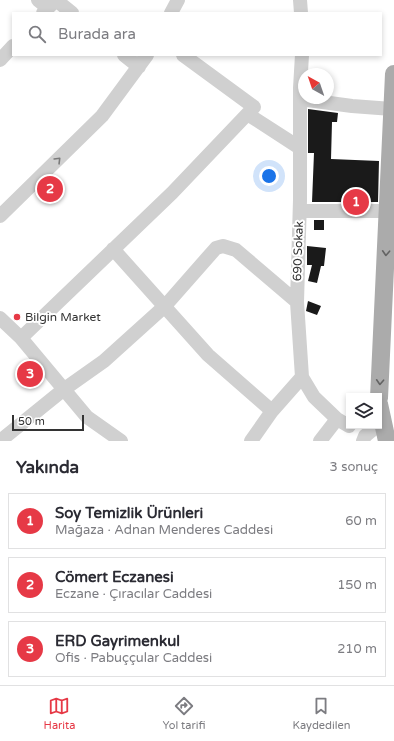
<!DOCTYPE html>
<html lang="tr">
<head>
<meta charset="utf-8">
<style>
	:root { --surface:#fff; --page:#f2f2f3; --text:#2b2b33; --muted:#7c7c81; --line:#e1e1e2; --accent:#e63946 }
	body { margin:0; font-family:"Varela Round",sans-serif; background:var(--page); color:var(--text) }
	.controls { position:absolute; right:12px; bottom:12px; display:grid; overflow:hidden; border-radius:0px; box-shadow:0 2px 6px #0003 }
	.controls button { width:36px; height:36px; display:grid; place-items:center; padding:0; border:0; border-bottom:1px solid var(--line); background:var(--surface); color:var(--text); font:20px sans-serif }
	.compass { position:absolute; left:298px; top:68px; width:36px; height:36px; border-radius:50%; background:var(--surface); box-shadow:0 2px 6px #0003; rotate:320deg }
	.scale { position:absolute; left:12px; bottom:10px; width:72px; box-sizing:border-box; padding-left:4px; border:2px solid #333; border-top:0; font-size:11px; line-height:14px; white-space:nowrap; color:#333; -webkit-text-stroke:3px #fff; paint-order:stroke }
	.you { position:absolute; left:269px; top:176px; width:14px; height:14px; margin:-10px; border:3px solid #fff; border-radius:50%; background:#1a73e8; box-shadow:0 0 0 6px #1a73e833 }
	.badge { display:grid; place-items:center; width:26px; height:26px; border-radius:50%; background:var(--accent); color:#fff; font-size:13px; font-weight:700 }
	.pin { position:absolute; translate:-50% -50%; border:2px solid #fff; box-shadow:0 1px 4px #0006 }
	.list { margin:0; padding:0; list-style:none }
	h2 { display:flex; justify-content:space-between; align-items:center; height:52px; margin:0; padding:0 16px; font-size:17px }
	h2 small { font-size:13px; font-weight:400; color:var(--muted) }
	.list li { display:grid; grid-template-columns:26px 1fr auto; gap:12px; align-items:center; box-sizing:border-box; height:56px; margin:0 8px 8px; padding:0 8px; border:1px solid var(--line); border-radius:0px }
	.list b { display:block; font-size:15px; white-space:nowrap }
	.list p { margin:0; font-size:13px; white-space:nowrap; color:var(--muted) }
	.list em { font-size:13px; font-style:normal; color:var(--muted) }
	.icon { flex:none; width:22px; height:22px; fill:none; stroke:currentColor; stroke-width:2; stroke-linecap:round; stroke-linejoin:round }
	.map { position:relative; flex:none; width:394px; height:441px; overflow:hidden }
	.search { position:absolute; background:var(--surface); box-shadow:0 2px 6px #0003; left:12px; right:12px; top:12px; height:44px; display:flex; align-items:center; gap:10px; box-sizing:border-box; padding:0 14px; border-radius:0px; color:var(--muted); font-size:15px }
	.sheet { height:244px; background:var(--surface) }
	nav { display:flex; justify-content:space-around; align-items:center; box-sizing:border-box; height:56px; border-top:1px solid var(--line); background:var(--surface); font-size:11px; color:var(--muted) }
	nav a { display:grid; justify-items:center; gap:2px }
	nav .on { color:var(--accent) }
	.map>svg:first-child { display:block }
	.building { fill:#1a1a1a }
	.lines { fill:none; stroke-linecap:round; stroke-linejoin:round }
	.minor { stroke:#d0d0d0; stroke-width:14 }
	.major { stroke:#ababab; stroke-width:18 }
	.oneway { stroke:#7a7a7a }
	.oneway2 { stroke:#636363 }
	.poi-dot { fill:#e63946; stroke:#fff; stroke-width:1.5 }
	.labels { text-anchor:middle; stroke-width:4; stroke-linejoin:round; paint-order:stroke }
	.street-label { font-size:12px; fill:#333; stroke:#fff }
	.poi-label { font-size:12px; fill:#333; stroke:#fff; text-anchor:start }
</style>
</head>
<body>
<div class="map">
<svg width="394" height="441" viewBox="0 0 394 441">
	<rect width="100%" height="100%" fill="#fff"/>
	<path class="building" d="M308 109 338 113 337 122H332L331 159 379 161 378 202H312L314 153H308Z
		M314 220H324V230H314Z
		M307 246 326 248 324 266H321L317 283 308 281 312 265H307Z
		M308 301 321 306 317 315 306 311Z"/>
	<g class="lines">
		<path class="minor" d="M38 0 48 8
			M56 0 72 13
			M300 0 301 13
			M43 13 56 0
			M171 13 178 0
			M124 55 139 67
			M302 55 300 88V200L297 302 302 377 314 397 337 419 349 426
			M0 60 13 46
			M300 99 352 106 392 109
			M249 115 300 148
			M300 211H388
			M0 216 102 116 147 55
			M113 249 208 355 272 411
			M0 318 21 338 87 417 121 441
			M21 338 172 193 254 107 183 55
			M0 441 63 390 104 361 165 306 216 248 223 246 236 250 297 302
			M251 441 272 411 302 377
			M320 441 337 419
			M363 441 365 436 377 426"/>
		<path class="major" d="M379 398 394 74
			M379 404 387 441"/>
	</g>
	<defs><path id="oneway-chevron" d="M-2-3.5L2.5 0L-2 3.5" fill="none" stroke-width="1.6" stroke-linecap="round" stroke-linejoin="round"/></defs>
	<use class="oneway" href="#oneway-chevron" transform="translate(58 160) rotate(-45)"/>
	<g class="oneway2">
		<use href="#oneway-chevron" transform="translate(386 253) rotate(93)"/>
		<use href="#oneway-chevron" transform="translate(380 382) rotate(93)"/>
	</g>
	<circle class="poi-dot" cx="17" cy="317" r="4"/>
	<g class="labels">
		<g class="street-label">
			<text transform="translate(298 251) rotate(-88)" y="4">690 Sokak</text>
		</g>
		<g class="poi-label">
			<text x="25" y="321">Bilgin Market</text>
		</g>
	</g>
</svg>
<div class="controls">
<button><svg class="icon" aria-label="layers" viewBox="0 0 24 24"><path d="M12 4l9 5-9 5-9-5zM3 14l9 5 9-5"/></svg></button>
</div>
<svg class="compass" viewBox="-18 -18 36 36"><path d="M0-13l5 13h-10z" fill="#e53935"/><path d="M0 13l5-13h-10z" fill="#7c7c81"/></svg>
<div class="scale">50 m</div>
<div class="you"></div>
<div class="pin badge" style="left:356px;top:202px">1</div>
<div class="pin badge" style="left:50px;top:189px">2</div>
<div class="pin badge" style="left:30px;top:374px">3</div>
<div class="search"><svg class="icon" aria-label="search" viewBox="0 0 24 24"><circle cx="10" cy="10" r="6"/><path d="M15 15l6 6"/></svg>Burada ara</div>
</div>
<section class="sheet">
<h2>Yakında<small>3 sonuç</small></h2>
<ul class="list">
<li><span class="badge">1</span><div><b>Soy Temizlik Ürünleri</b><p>Mağaza · Adnan Menderes Caddesi</p></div><em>60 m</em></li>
<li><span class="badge">2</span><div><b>Cömert Eczanesi</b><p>Eczane · Çıracılar Caddesi</p></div><em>150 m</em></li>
<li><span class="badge">3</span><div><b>ERD Gayrimenkul</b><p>Ofis · Pabuççular Caddesi</p></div><em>210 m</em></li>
</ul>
</section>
<nav>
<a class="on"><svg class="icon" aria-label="map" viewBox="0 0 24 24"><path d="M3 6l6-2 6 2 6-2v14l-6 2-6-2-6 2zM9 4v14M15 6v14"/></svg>Harita</a>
<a><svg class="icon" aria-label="directions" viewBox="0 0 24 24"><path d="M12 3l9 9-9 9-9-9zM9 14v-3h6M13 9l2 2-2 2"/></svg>Yol tarifi</a>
<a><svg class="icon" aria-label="saved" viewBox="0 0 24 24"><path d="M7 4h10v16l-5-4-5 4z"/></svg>Kaydedilen</a>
</nav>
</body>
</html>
